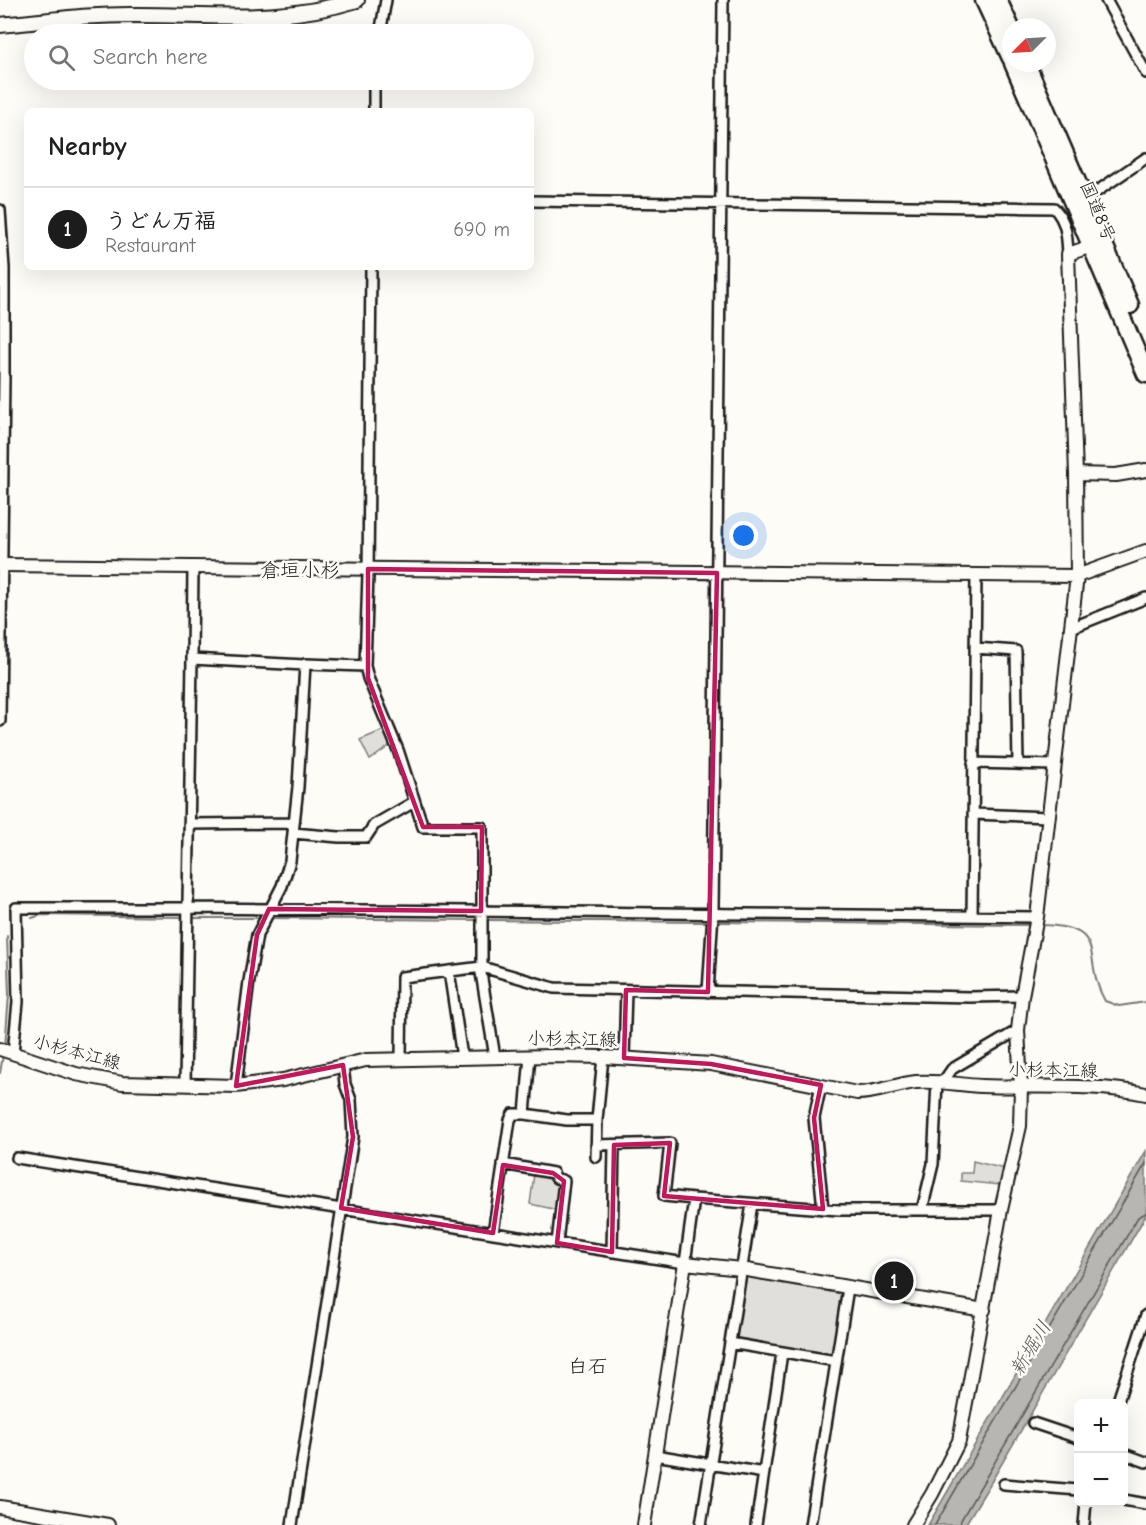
<!DOCTYPE html>
<html lang="en">
<head>
<meta charset="utf-8">
<style>
	:root { --surface:#fff; --page:#f2f2f2; --text:#202124; --muted:#757577; --line:#e0e0e0; --accent:#1c1c1c }
	body { margin:0; font-family:"Comic Neue","Klee One",sans-serif; background:var(--page); color:var(--text) }
	.controls { position:absolute; right:18px; bottom:18px; display:grid; overflow:hidden; border-radius:9px; box-shadow:0 6px 24px #0002 }
	.controls button { width:54px; height:54px; display:grid; place-items:center; padding:0; border:0; border-bottom:2px solid var(--line); background:var(--surface); color:var(--text); font:30px sans-serif }
	.compass { position:absolute; left:1002px; top:18px; width:54px; height:54px; border-radius:50%; background:var(--surface); box-shadow:0 6px 24px #0002; rotate:246deg }
	.you { position:absolute; left:744px; top:536px; width:21px; height:21px; margin:-15px; border:4px solid #fff; border-radius:50%; background:#1a73e8; box-shadow:0 0 0 9px #1a73e833 }
	.badge { display:grid; place-items:center; width:39px; height:39px; border-radius:50%; background:var(--accent); color:#fff; font-size:20px; font-weight:700 }
	.pin { position:absolute; translate:-50% -50%; border:3px solid #fff; box-shadow:0 2px 6px #0006 }
	.list { margin:0; padding:0; list-style:none }
	h2 { display:flex; justify-content:space-between; align-items:center; height:78px; margin:0; padding:0 24px; font-size:26px }
	h2 small { font-size:20px; font-weight:400; color:var(--muted) }
	.list li { display:grid; grid-template-columns:39px 1fr auto; gap:18px; align-items:center; box-sizing:border-box; height:84px; padding:0 24px; border-top:2px solid var(--line) }
	.list b { display:block; font-size:22px; white-space:nowrap }
	.list p { margin:0; font-size:20px; white-space:nowrap; color:var(--muted) }
	.list em { font-size:20px; font-style:normal; color:var(--muted) }
	.icon { flex:none; width:33px; height:33px; fill:none; stroke:currentColor; stroke-width:2; stroke-linecap:round; stroke-linejoin:round }
	.map { position:relative; flex:none; width:1146px; height:1525px; overflow:hidden }
	.search { position:absolute; background:var(--surface); box-shadow:0 6px 24px #0002; left:24px; top:24px; width:510px; height:66px; display:flex; align-items:center; gap:15px; box-sizing:border-box; padding:0 21px; border-radius:33px; color:var(--muted); font-size:22px }
	.panel { position:absolute; background:var(--surface); box-shadow:0 6px 24px #0002; left:24px; top:108px; width:510px; height:162px; border-radius:9px }
	.map>svg:first-child { display:block }
	.green { fill:#e0dfdb; stroke:#7e7e7c; stroke-width:1.5 }
	.water { fill:#b7b6b2; stroke:#797876; stroke-width:1.5 }
	.lines { fill:none; stroke-linecap:round; stroke-linejoin:round }
	.shore { stroke:#5a5a58; stroke-width:1.5 }
	.stream { stroke:#797876; stroke-width:2 }
	.street-casing { stroke:#1c1c1c; stroke-width:14 }
	.secondary-casing { stroke:#1c1c1c; stroke-width:16 }
	.primary-casing { stroke:#1c1c1c; stroke-width:18 }
	.highway-casing { stroke:#1c1c1c; stroke-width:21 }
	.street { stroke:#fdfcf7; stroke-width:9 }
	.secondary { stroke:#fdfcf7; stroke-width:12 }
	.primary { stroke:#fdfcf7; stroke-width:14 }
	.highway { stroke:#fdfcf7; stroke-width:16 }
	.marked { fill:none; stroke:#c2185b; stroke-width:4.5; stroke-linejoin:round }
	.labels { text-anchor:middle; stroke-width:5; stroke-linejoin:round; paint-order:stroke }
	.street-label { font-size:18px; fill:#1c1c1c; stroke:#fdfcf7 }
	.neighbourhood-label { font-size:20px; fill:#1c1c1c; stroke:#fdfcf7 }
	.water-label { font-size:20px; font-style:italic; fill:#5a5a58; stroke:#fdfcf7 }
</style>
</head>
<body>
<div class="map">
<svg width="1146" height="1525" viewBox="0 0 1146 1525">
	<rect width="100%" height="100%" fill="#fdfcf7"/>
	<filter id="ink" filterUnits="userSpaceOnUse"><feTurbulence type="fractalNoise" baseFrequency=".0167" numOctaves="2"/><feDisplacementMap in="SourceGraphic" scale="12" xChannelSelector="R" yChannelSelector="G"/><feConvolveMatrix kernelMatrix="1 2 1 2 8 2 1 2 1" color-interpolation-filters="sRGB"/></filter>
	<g filter="url(#ink)">
		<path class="green" d="M386 729 392 744 370 760 360 740Z
			M973 1161 1005 1169 999 1185 961 1181V1173H972Z
			M534 1174 552 1175V1181L561 1182 558 1210 530 1204Z
			M746 1277 842 1294 833 1352 826 1356 738 1341 734 1338 744 1279Z"/>
		<path class="water" d="M1146 1151V1215L990 1484 965 1525H928Z"/>
		<g class="lines">
			<path class="shore" d="M935 1525 1146 1163
				M960 1525 961 1520 1138 1217 1146 1213"/>
			<path class="stream" d="M32 918 41 915 185 917
				M191 918H263
				M269 918 479 920
				M485 920 710 922
				M716 922 1031 925
				M1040 925C1112 926 1080 958 1105 1001L1119 1006 1146 1002
				M5 1047 9 995 7 936
				M0 1073 3 1055"/>
			<g class="street-casing">
				<path id="street" d="M1106 0 1146 73
					M380 34 386 0
					M374 80V111
					M1084 196 1096 192 1146 158
					M531 201 1054 208C1067 222 1067 237 1068 254
					M0 210 4 268V376L0 721
					M371 267 368 574 365 666 368 678 398 750 423 827H482V967
					M193 567 192 659 305 665
					M1071 628 1146 598
					M975 648 1016 651 1018 764
					M973 763 1055 765
					M973 814 1049 817
					M189 824 294 823
					M293 833 339 837H366L374 825 414 802
					M972 916 976 576
					M480 967 495 1057
					M449 971 462 1057
					M708 992 713 913 723 0
					M13 1053 18 1002 16 908H188L1037 917
					M401 1058 402 977 482 967 554 988 970 997 1022 996
					M624 1058 626 990
					M943 1082 952 1069 1018 1030
					M185 1085 192 659
					M821 1085 814 1118 823 1209
					M236 1086 249 981 257 935 282 886 290 861 298 787 305 664 365 666
					M525 1114 567 1120H597L603 1057
					M596 1145 670 1143 664 1196 694 1199
					M596 1157 597 1120
					M17 1158 685 1263 694 1199 839 1210H1001
					M503 1164 553 1173 556 1178 564 1181 557 1243
					M922 1210 933 1164 937 1082
					M493 1233 510 1120 513 1114H525L530 1056
					M612 1252 614 1145
					M730 1343 836 1361
					M1117 1404 1146 1315
					M1033 1423 1078 1438
					M1124 1454 1146 1462
					M655 1455 764 1473
					M1004 1484 1078 1490
					M1124 1500 1146 1504
					M292 1525 353 1137 351 1100 345 1084 343 1065
					M701 1525 752 1204
					M756 1525 782 1353
					M810 1525 848 1288
					M1084 1525 1086 1502"/>
			</g>
			<g class="secondary-casing">
				<path id="secondary" d="M1076 474 1116 475 1146 470
					M0 565 1077 576 1146 551
					M0 1049 76 1074 122 1083 236 1086 283 1080 366 1060 553 1056 603 1057 711 1064 857 1093C878 1093 896 1084 916 1082 938 1080 959 1085 981 1086 1035 1088 1092 1083 1146 1094
					M0 1507 108 1525
					M644 1525 685 1263 741 1269 984 1310
					M913 1525 932 1494 959 1441 1001 1210 1020 1126 1021 1087 1018 1030 1022 996 1037 917 1077 576 1076 474 1068 254 1092 246"/>
			</g>
			<g class="primary-casing">
				<path id="primary" d="M0 25C46 21 91 14 138 15 217 15 279 24 357 0"/>
			</g>
			<g class="highway-casing">
				<path id="highway" d="M984 0 1011 58
					M998 0 1011 28
					M1013 63 1146 374
					M1026 63 1130 305"/>
			</g>
			<use href="#street" class="street"/>
			<use href="#secondary" class="secondary"/>
			<use href="#primary" class="primary"/>
			<use href="#highway" class="highway"/>
		</g>
	</g>
	<path class="marked" d="M368 569 717 573 708 992 626 990 624 1058 711 1064 821 1085 814 1118 823 1209 664 1196 670 1143 614 1145 612 1252 557 1243 564 1181 553 1173 503 1165 493 1233 341 1208 353 1137 343 1065 236 1086 257 935 269 909 481 911 482 827H423L368 678Z"/>
	<g class="labels">
		<g class="street-label">
			<text transform="translate(1098 211) rotate(67)" y="6">国道8号</text>
			<text transform="translate(572 1039) rotate(1)" y="6">小杉本江線</text>
			<text transform="translate(77 1052) rotate(15)" y="6">小杉本江線</text>
			<text transform="translate(1053 1070) rotate(1)" y="6">小杉本江線</text>
		</g>
		<g class="neighbourhood-label">
			<text x="300" y="577">倉垣小杉</text>
			<text x="588" y="1373">白石</text>
		</g>
		<g class="water-label">
			<text transform="translate(1030 1348) rotate(-59)" y="7">新堀川</text>
		</g>
	</g>
</svg>
<div class="controls">
<button>+</button>
<button>−</button>
</div>
<svg class="compass" viewBox="-18 -18 36 36"><path d="M0-13l5 13h-10z" fill="#e53935"/><path d="M0 13l5-13h-10z" fill="#757577"/></svg>
<div class="you"></div>
<div class="pin badge" style="left:894px;top:1281px">1</div>
<div class="search"><svg class="icon" aria-label="search" viewBox="0 0 24 24"><circle cx="10" cy="10" r="6"/><path d="M15 15l6 6"/></svg>Search here</div>
<section class="panel">
<h2>Nearby<small></small></h2>
<ul class="list">
<li><span class="badge">1</span><div><b>うどん万福</b><p>Restaurant</p></div><em>690 m</em></li>
</ul>
</section>
</div>
</body>
</html>
